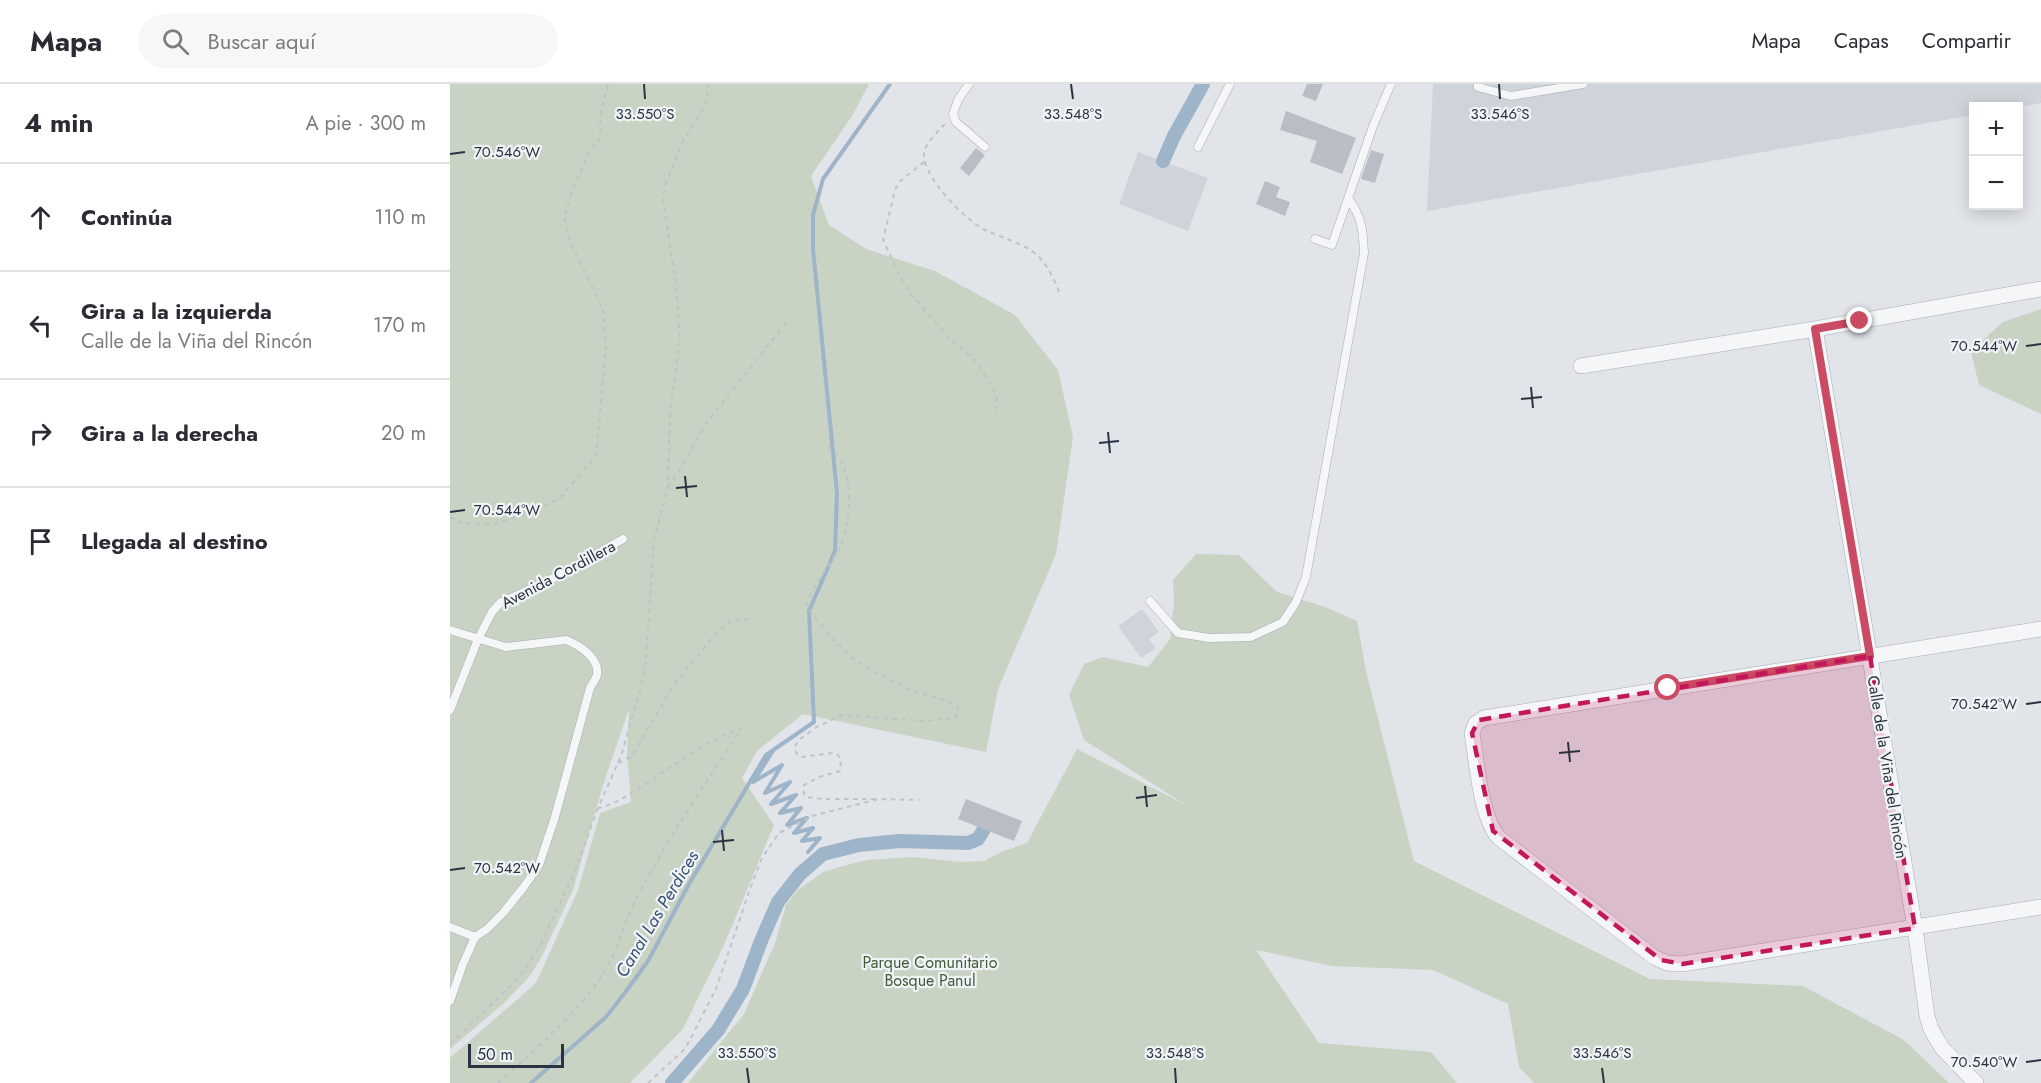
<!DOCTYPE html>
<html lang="es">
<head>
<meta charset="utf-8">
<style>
	:root { --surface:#fff; --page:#f7f7f7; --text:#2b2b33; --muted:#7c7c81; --line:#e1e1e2 }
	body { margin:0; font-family:Jost,sans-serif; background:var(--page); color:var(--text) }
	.controls { position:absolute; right:18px; top:18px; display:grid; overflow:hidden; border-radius:0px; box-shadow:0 3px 15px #0003 }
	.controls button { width:54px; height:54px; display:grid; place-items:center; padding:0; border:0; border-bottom:2px solid var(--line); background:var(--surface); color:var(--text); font:30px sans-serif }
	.scale { position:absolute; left:18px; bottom:15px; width:96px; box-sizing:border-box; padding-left:6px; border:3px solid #2a3341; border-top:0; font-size:16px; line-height:21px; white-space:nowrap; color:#2a3341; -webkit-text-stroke:4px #f1f4f7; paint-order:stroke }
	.stop { position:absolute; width:18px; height:18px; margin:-14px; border:4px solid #ca4b63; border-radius:50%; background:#fff }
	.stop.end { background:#ca4b63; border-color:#fff; box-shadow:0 2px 6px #0008 }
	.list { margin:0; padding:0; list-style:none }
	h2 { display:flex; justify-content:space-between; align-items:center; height:78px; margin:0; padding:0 24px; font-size:26px }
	h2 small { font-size:20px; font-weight:400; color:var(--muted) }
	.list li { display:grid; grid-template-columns:39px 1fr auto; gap:18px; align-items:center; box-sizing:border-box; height:108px; padding:0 24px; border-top:2px solid var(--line) }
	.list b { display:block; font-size:22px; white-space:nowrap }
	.list p { margin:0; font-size:20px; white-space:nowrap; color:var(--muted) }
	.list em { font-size:20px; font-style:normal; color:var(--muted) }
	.icon { flex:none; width:33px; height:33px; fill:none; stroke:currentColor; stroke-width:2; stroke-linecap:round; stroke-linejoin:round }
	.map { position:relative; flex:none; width:1591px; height:999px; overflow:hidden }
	header { display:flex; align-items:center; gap:36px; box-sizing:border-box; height:84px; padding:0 30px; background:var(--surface); border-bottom:2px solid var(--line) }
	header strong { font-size:28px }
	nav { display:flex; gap:33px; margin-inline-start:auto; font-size:21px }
	.search { width:420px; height:54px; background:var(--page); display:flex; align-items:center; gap:15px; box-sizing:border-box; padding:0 21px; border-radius:33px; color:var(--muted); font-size:22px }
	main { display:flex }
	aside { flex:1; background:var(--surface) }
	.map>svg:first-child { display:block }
	.built { fill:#cfd4db }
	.green { fill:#c8d3c3 }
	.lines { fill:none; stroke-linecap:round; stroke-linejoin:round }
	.stream { stroke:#9eb4c8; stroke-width:4 }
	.canal { stroke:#9eb4c8; stroke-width:14 }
	.building { fill:#b9bec6 }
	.service-casing { stroke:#a6acb4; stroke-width:9 }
	.minor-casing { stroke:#a6acb4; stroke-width:16 }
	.path { stroke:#bfc3c8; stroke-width:2; stroke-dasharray:4.5 4.5; stroke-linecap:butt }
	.service { stroke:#f4f6f8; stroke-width:8 }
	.minor { stroke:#f4f6f8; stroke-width:15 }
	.route { stroke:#ca4b63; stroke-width:8 }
	.marked { fill:#c2185b; fill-opacity:0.2; stroke:#c2185b; stroke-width:4.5; stroke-dasharray:12 8; stroke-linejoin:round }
	.ticks { fill:none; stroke:#2a3341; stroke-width:2 }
	.labels { text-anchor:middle; stroke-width:4.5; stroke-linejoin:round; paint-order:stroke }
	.street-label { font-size:16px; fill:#2a3341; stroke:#f1f4f7 }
	.park-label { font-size:16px; fill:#405c38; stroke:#f1f4f7 }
	.water-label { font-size:18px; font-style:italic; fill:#355474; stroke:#f1f4f7 }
	.ticks-label { font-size:15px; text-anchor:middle; fill:#2a3341; stroke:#f1f4f7; stroke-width:4.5; stroke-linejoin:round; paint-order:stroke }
</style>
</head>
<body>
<header>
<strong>Mapa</strong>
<div class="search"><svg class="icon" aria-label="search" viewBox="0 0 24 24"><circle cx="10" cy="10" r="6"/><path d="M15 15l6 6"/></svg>Buscar aquí</div>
<nav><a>Mapa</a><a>Capas</a><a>Compartir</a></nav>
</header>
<main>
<aside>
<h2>4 min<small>A pie · 300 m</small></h2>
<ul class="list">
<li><svg class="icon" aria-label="ahead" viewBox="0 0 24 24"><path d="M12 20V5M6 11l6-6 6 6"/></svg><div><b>Continúa</b></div><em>110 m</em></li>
<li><svg class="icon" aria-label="left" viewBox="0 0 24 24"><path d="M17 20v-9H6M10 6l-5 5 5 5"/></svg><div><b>Gira a la izquierda</b><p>Calle de la Viña del Rincón</p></div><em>170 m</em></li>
<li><svg class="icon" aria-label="right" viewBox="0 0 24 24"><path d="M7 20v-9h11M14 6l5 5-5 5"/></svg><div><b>Gira a la derecha</b></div><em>20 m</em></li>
<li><svg class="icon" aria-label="arrive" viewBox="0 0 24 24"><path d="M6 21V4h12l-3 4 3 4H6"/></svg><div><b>Llegada al destino</b></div></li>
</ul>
</aside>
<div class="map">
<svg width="1591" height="999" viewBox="0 0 1591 999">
	<rect width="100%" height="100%" fill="#e1e5ea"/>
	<path class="built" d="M983 0H1591V19L1569 23 1524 22 1523 31 977 127Z
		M688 68 758 94 738 147 669 120Z
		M692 525 709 548 699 555 706 564 691 574 668 542Z"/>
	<path class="green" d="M0 0H419L402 32 361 92 379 141 416 165 485 187 565 231 608 286 623 353 606 470 548 605 536 668 353 630 307 667 292 694 324 741 274 861 233 945 180 999H0V974L86 899 128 806 150 729 181 718 177 670 179 625 153 701 123 806 91 874 80 892 53 920 0 965Z
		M1591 225V330L1529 301 1521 267 1553 238Z
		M746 470 789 471 827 508 878 524 907 537 916 587 964 777 1200 895 1353 902 1454 956 1499 999H1084L1069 983 1058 920 983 886 882 882 806 866 869 959 981 968 1007 999H238L294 930 325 859 336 821 348 806 373 788 400 780 417 776 463 773 510 778 534 777 551 768 577 759 627 665 736 721 634 656 619 611 634 580 653 573 698 583 720 555 724 517 723 496Z"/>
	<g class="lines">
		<path class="stream" d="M323 667 303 698 332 681 315 709 340 698 321 720 346 711 330 729 351 724 337 741 357 734 344 749 363 744 352 757 370 754 358 768
			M81 999 156 933 177 906 198 877 239 800 316 671 364 638 359 527 385 467 387 409 363 165V131L373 95 440 0"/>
		<path class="canal" d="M713 77 724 52 753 0
			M222 999 268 946 293 905 311 857 328 818 350 790 373 770 409 761 450 757 518 759 528 755 534 745"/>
	</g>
	<path class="building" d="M857 0H873L866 17 852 12Z
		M836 27 906 54 892 90 860 78 867 57 830 46Z
		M526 64 535 71 519 92 510 84Z
		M921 66 934 70 925 99 911 95Z
		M815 97 830 103 826 113 840 118 835 132 806 120Z
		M516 715 572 737 564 757 508 735Z"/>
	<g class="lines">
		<g class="service-casing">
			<path id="service" d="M519 0 508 16 503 30 506 38 535 63
				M1028 0V3L1061 12 1133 0
				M748 63 780 0
				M865 155 882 161 923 42 941 0
				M700 517 728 549 759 554 801 553 833 538 846 518 856 493 914 169C913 146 912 134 899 115
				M0 546 56 563 116 556C129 561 150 574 147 591 146 595 142 600 140 604L105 733 89 781 73 804 53 829 37 845 25 853 13 880 0 917
				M0 626 28 555 42 528 50 519 106 493 173 455
				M0 843 25 853"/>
		</g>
		<g class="minor-casing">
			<path id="minor" d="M1365 245 1465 844 1477 932 1481 945 1492 964 1526 999
				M1131 282 1365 245 1591 205
				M1591 545 1034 634 1026 639 1022 649C1027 679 1030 730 1048 753L1204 873 1217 879 1232 880 1591 823"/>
		</g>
		<path class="path" d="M495 40C488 47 479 56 475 65 466 87 516 137 535 146 552 154 574 159 588 172 599 183 605 198 611 212
			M474 78 449 98 445 106 433 156 450 192 461 210 498 253 525 277 542 302 547 315 546 331
			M378 363C382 368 388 372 391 377 403 399 401 443 389 465 379 484 362 499 357 522 372 543 391 567 414 582 430 591 447 599 464 607 476 612 503 614 509 627L506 634 473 637 392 631 365 644 350 655 345 662 346 669 351 673 383 669 387 670 391 675 390 687 369 693 354 701V710L356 713 375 715H429
			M218 403 228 389 257 338 336 239
			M0 433 11 439 45 440 77 430 109 415 146 372 156 261 153 225 121 160 114 133 123 105 140 66 151 53 150 33 158 0
			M168 679 182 672 223 602 261 555 281 536 305 535
			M0 960 68 895 90 862 124 789 148 724
			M48 999C82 969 135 922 157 883 167 866 172 847 180 828 187 813 195 798 203 784 229 736 262 691 291 645 260 654 222 683 194 701 179 710 165 721 148 724L171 672 191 603 196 574 204 455 218 403 220 328 230 255 226 199 213 116 216 99 232 59 255 22 259 0
			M198 999 235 965 266 905 300 805 312 774 329 749 362 732 429 715 469 716"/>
		<use href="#service" class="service"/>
		<use href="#minor" class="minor"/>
	</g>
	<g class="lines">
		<path class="route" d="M1218 604 1420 572 1365 245 1410 237"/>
	</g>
	<path class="marked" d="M1420 572 1465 844 1232 880 1211 876 1043 747 1022 649 1029 636Z"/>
	<path class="ticks" d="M194 0 195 15M621 0 623 15M1049 0 1050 15M0 70 15 68M1576 262 1591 260M1081 303 1083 324M1071 315 1092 313M658 348 660 369M649 359 669 357M235 392 237 413M226 404 247 402M0 428 15 426M1576 620 1591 618M1118 658 1120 678M1109 669 1130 667M695 702 697 723M686 714 707 711M272 746 274 767M263 758 284 756M0 786 15 784M1576 978 1591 976M297 984 299 999M725 984 726 999M1152 984 1154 999"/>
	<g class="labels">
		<g class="street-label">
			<text transform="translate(108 490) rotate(-28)" y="6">Avenida Cordillera</text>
			<text transform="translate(1438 683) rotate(81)" y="6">Calle de la Viña del Rincón</text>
		</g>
		<g class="park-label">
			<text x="480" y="884">Parque Comunitario<tspan x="480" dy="18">Bosque Panul</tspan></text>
		</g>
		<g class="water-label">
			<text transform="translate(207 830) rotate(-59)" y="6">Canal Las Perdices</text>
		</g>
	</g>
	<g class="ticks-label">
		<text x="195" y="35">33.550°S</text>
		<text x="623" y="35">33.548°S</text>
		<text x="1050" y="35">33.546°S</text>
		<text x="57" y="73">70.546°W</text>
		<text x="1534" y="267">70.544°W</text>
		<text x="57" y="431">70.544°W</text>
		<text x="1534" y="625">70.542°W</text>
		<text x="57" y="789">70.542°W</text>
		<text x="297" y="974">33.550°S</text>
		<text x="725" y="974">33.548°S</text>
		<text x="1152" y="974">33.546°S</text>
		<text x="1534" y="983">70.540°W</text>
	</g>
</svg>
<div class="controls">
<button>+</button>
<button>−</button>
</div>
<div class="scale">50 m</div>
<div class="stop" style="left:1218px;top:604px"></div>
<div class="stop end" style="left:1410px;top:237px"></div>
</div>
</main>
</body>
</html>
